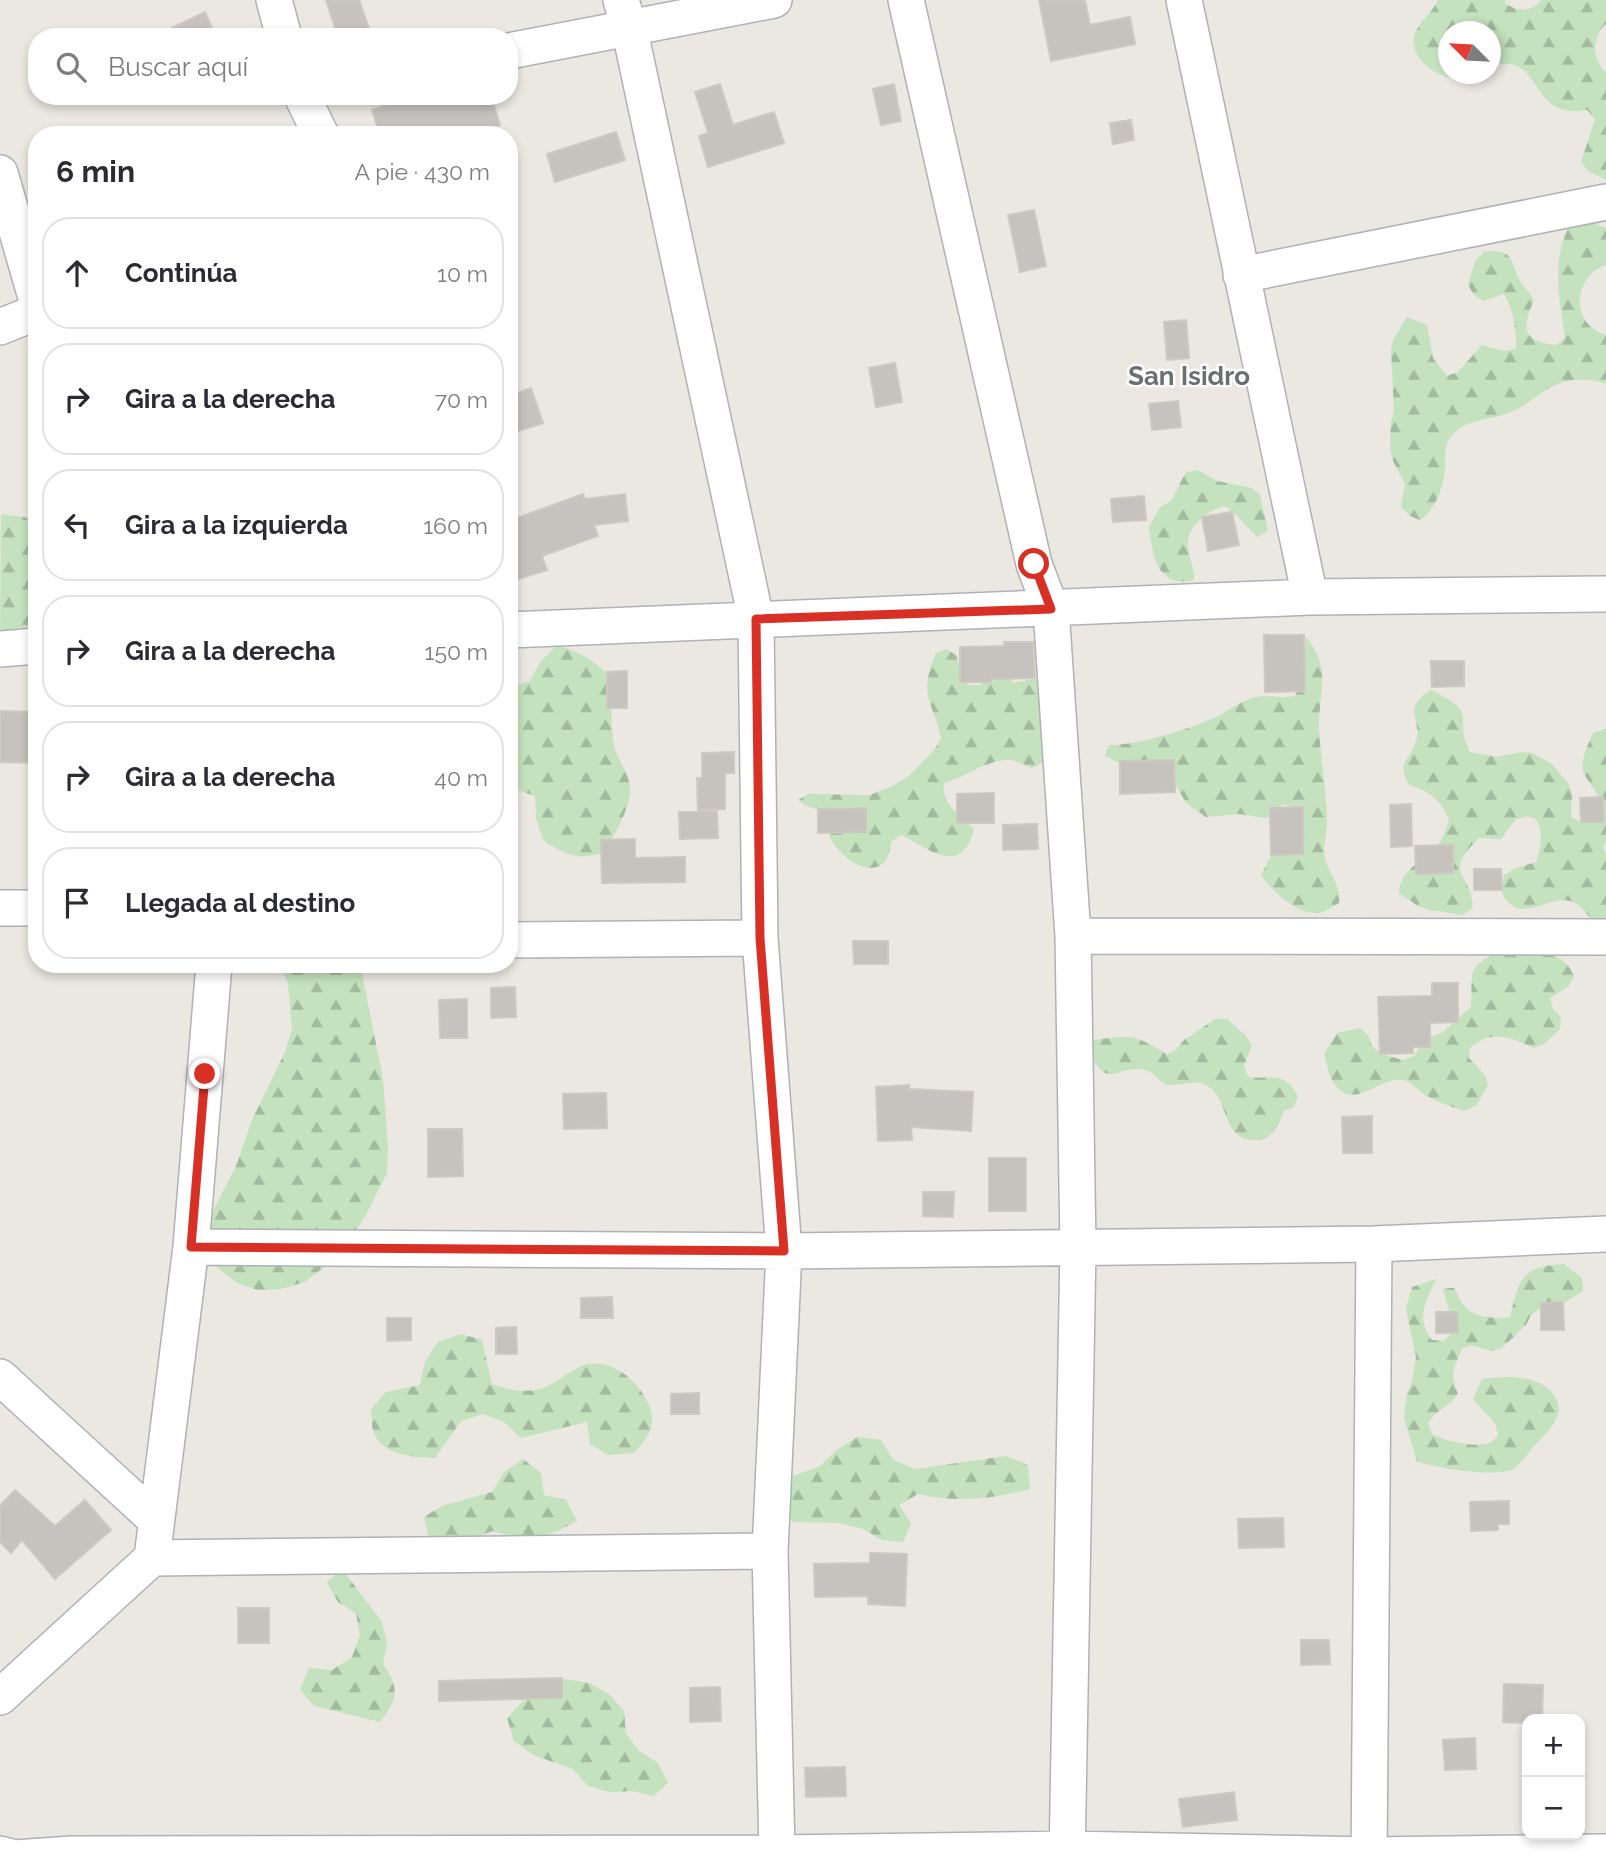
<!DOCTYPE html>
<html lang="es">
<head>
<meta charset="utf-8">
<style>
	:root { --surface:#fff; --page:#f7f7f7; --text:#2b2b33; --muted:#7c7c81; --line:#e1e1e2 }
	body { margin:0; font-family:Raleway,sans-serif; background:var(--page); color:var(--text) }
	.controls { position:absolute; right:21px; bottom:21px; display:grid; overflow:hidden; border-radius:14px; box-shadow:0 4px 10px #0003 }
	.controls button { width:63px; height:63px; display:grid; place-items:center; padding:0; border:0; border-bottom:2px solid var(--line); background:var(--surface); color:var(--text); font:35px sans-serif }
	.compass { position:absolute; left:1438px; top:21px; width:63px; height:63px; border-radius:50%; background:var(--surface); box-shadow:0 4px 10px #0003; rotate:294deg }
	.stop { position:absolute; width:21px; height:21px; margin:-16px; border:5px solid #d93025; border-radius:50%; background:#fff }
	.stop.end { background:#d93025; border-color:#fff; box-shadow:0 2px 7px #0008 }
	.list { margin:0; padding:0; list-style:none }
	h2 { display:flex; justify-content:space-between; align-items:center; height:91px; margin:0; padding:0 28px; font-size:30px }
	h2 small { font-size:23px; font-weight:400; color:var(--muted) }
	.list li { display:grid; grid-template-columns:46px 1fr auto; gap:21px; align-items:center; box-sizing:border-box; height:112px; margin:0 14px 14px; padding:0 14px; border:2px solid var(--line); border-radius:28px }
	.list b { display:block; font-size:26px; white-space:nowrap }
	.list em { font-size:23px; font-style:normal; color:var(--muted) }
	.icon { flex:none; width:38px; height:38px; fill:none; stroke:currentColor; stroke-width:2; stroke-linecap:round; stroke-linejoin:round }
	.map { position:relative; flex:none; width:1606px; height:1861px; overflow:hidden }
	.search { position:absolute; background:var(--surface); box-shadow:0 4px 10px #0003; left:28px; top:28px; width:490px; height:77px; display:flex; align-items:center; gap:18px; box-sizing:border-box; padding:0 24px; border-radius:28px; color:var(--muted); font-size:26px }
	.panel { position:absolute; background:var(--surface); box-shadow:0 4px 10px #0003; left:28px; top:126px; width:490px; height:847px; border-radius:28px }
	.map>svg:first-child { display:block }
	.forest { fill:url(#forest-firs) }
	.building { fill:#c6c2be; stroke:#cfc8bf; stroke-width:2 }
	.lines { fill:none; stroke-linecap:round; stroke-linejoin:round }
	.minor-casing { stroke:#aeb2b6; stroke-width:38 }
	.minor { stroke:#fff; stroke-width:35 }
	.route { stroke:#d93025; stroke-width:9 }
	.labels { text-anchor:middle; stroke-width:5; stroke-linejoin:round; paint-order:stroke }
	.district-label { font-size:26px; font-weight:bold; fill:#6a7072; stroke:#fff }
</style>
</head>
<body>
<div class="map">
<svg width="1606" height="1861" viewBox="0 0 1606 1861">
	<defs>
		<pattern id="forest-firs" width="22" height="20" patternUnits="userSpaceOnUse" patternTransform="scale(1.75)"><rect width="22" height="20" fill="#c4e2be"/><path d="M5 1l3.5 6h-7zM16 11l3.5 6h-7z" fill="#a2ba9e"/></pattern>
	</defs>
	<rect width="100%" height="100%" fill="#ebe7e1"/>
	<path class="forest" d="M1438 0H1505V3C1517 12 1531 13 1542 0H1606V24C1592 36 1591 60 1606 72V180L1588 171 1581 162 1595 119 1587 110C1581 110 1572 112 1565 110 1530 102 1538 53 1491 66L1490 32H1448V74H1478L1475 76C1468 78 1461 80 1453 78 1435 76 1410 58 1414 38 1417 22 1432 14 1438 0Z
		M1577 222H1590L1606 228V265C1602 267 1595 269 1592 273 1571 294 1578 327 1606 335V384C1591 379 1580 378 1564 382 1545 387 1531 403 1513 411 1493 421 1464 417 1450 438 1443 448 1446 457 1445 469 1443 488 1436 509 1420 520L1410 516 1401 507 1405 484 1393 461 1390 447 1391 422 1394 411 1391 349 1394 338 1407 317 1427 325 1433 358 1447 376 1458 372 1482 345 1504 351 1516 349C1517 332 1513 308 1504 294L1483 301 1474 295 1468 285 1475 261 1484 252C1508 249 1510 254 1517 275 1520 283 1529 292 1534 300 1522 327 1521 342 1556 345L1565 338C1560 299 1551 266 1568 228Z
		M1198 470 1217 481 1252 488 1260 495 1268 531 1258 537C1246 528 1238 513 1224 506 1207 511 1185 527 1188 548 1189 560 1195 568 1194 580 1157 589 1153 556 1149 527L1160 507 1171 501 1186 472Z
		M1 514 24 517 37 522V626L10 629 0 634Z
		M1306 637C1333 670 1318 692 1319 729 1321 760 1326 790 1327 820 1327 831 1324 842 1324 852 1325 871 1341 880 1339 903 1333 907 1326 912 1318 913 1296 914 1273 892 1261 875L1272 854 1300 818 1294 807 1282 804 1276 815 1265 818 1239 814 1206 817 1186 803 1174 782 1115 761 1105 755 1109 745C1135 746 1194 728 1218 716 1229 710 1240 702 1252 698 1266 694 1281 699 1295 696L1300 686Z
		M1000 644 1010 649 1012 683 1035 679 1045 683 1049 754 1042 763 1032 768C1025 765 1017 761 1010 760 991 758 963 778 944 783 941 804 960 816 974 829 961 879 929 848 901 835L891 842C887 889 841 863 829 835L834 824 866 808C844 804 815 817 798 800L808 794 870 795 891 787 910 775 935 749 941 738C932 698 918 696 936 653L947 649 957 656 961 677 968 685H980L988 676Z
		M557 645C580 652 596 661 612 679 612 700 610 723 614 745 617 761 631 774 630 791 629 812 614 834 605 852 575 861 568 856 543 840L536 818 535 796 514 789 509 791V688L530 681 541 661Z
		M1431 690C1482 714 1452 716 1470 752L1497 757 1520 752 1532 753 1552 764 1568 783 1572 793 1571 817 1581 822 1603 809C1590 768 1570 783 1593 733L1606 729V842L1603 847 1606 854V925C1601 923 1595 922 1591 918 1584 912 1580 903 1570 901 1549 896 1524 921 1507 901 1500 893 1502 885 1504 875L1514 869 1536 862C1541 847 1544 833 1536 819L1526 816 1515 820 1501 839 1479 838C1440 876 1472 871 1473 908L1463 915 1429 910 1418 906 1399 893C1401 866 1427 861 1441 841 1445 834 1447 826 1449 819 1440 799 1429 791 1409 785 1397 761 1407 764 1415 744 1425 722 1399 709 1431 690Z
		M1500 951C1527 952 1562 946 1574 976L1569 986 1550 998 1553 1009 1561 1017 1560 1029 1544 1044 1534 1048C1509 1037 1493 1029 1470 1048L1469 1058 1484 1074 1488 1085 1477 1105 1465 1111C1452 1107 1436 1102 1424 1094 1418 1090 1413 1084 1406 1081 1383 1071 1353 1117 1332 1080 1328 1073 1327 1062 1324 1054L1337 1033 1360 1028 1368 1035 1372 1046 1381 1054 1403 1060 1414 1056 1420 1046 1430 1037 1442 1033 1471 1007C1474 971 1464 969 1500 951Z
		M280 964H360L383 1079 388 1148 387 1173 366 1215 340 1255 305 1282 281 1289 258 1290 237 1283 219 1269 205 1252 204 1229 236 1166 252 1120 285 1052 292 1030 288 983Z
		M1215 1019H1227L1245 1035 1252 1045 1244 1066 1248 1077C1272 1080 1284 1070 1298 1096L1294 1107 1284 1111C1278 1126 1271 1143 1252 1140 1219 1137 1231 1094 1203 1084 1191 1080 1183 1086 1171 1085 1159 1085 1156 1072 1145 1070 1116 1063 1109 1094 1088 1050L1093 1040C1133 1035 1131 1033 1167 1054L1177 1049 1184 1040Z
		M1564 1264 1582 1278 1583 1291 1564 1303 1539 1309 1531 1315 1526 1325 1502 1348 1492 1351 1471 1345 1462 1349C1454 1367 1449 1375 1458 1393 1451 1407 1436 1409 1428 1423L1432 1434C1444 1441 1475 1448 1489 1443 1493 1442 1495 1438 1498 1436L1496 1425 1473 1399 1482 1379C1506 1376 1544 1374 1556 1399 1558 1403 1560 1409 1558 1414 1554 1426 1544 1436 1535 1445 1529 1452 1521 1463 1513 1469 1498 1478 1433 1468 1417 1461L1404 1418 1407 1393 1412 1381 1416 1357 1406 1309 1412 1287 1436 1279C1426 1300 1415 1320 1432 1340L1444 1341 1453 1332C1454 1315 1445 1304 1443 1288H1454C1458 1294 1461 1303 1466 1308 1476 1318 1497 1319 1510 1317 1520 1278 1520 1267 1564 1264Z
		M461 1334 482 1340 492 1384C508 1390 523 1393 540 1389 555 1385 567 1372 582 1366 609 1356 636 1379 647 1401 658 1424 650 1435 634 1453L608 1455 590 1444 587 1422 521 1438 504 1422 483 1414 461 1421 435 1458C414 1457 383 1456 374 1433 371 1426 372 1416 371 1409L386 1392 420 1385 425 1362 438 1342Z
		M858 1437 881 1440 893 1460 915 1469 1006 1456 1028 1465 1030 1489C992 1499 956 1503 918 1494L899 1505 911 1523 903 1542 882 1540 863 1529 838 1523 793 1522 780 1504V1481L820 1466 838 1449Z
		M523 1459 541 1473 544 1495 566 1500 577 1521 558 1531 538 1537H514L493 1531 452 1545 430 1542 424 1517 442 1506 492 1492 504 1472Z
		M342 1569 382 1622 387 1643 383 1664C400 1688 398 1699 380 1722L314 1706 300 1690 309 1668 332 1670 352 1657 360 1636 356 1613 338 1602 327 1582Z
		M564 1679 589 1683 609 1694 624 1711 626 1733 639 1751 658 1763 668 1783 653 1796 633 1791 609 1792 588 1786 573 1769 533 1755 514 1741 507 1718 523 1701 549 1696Z"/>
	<path class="building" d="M326 0H359L372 37H338Z
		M1039 0H1085L1090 25 1130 17 1135 44 1051 61Z
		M205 12 216 37H153Z
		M720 84 733 125 774 112 784 143 708 167 699 136 708 133 695 92Z
		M894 84 901 121 881 125 873 89Z
		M413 96H491L500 125 472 135H380L372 110Z
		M1131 120 1134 140 1113 144 1110 123Z
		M616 132 625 160 555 182 547 154Z
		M1034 210 1046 266 1020 272 1008 215Z
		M1186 320 1189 358 1167 360 1164 322Z
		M895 363 902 402 876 407 869 368Z
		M531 388 543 423 509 434V396Z
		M1178 401 1181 427 1152 430 1149 404Z
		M583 494 585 499 625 494 628 521 594 525 598 536 542 556 547 570 509 582V521Z
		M1144 496 1146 520 1113 522 1111 499Z
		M1232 512 1239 545 1208 551 1202 517Z
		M1264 635H1304L1305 691 1265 692Z
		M1004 642H1033L1035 678 991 679V682H960V647L1005 646Z
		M1431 661H1464V686L1432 687Z
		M627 671V708H607V672Z
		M0 711 37 712V763L0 762Z
		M734 752V773H725V809L698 810 697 778H702V753Z
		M1174 760 1175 792 1120 794V761Z
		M994 793V823H957V794Z
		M1603 797 1604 822H1581L1580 798Z
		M1411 804 1412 846 1391 847 1390 805Z
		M1303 807V854L1271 855 1270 808Z
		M866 808V832L818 833V809Z
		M717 811 718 838 680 839 679 812Z
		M1037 824 1038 849 1003 850V825Z
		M635 839V858L685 857V882L602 883 601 840Z
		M1453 845V873L1416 874 1415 846Z
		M1474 869H1501L1502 890H1474Z
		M853 941H888V964H854Z
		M1432 983H1458V1022L1430 1023V1047H1413V1053L1380 1054 1378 997 1432 996Z
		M515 987 516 1017 491 1018V988Z
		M467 999V1038H440L439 1000Z
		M909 1085V1089L973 1092 971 1131 911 1127 912 1140 878 1141 876 1087Z
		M606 1093 607 1128 564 1129 563 1094Z
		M1372 1116V1153H1343L1342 1117Z
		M428 1129H462L463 1176 428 1177Z
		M989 1158H1026V1211H989Z
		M923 1192H954L953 1217 923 1216Z
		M612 1297 613 1318H581V1298Z
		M1563 1302 1564 1330H1541V1303Z
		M1436 1312H1457L1458 1333H1436Z
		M387 1318H411V1340L387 1341Z
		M516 1327 517 1354H496V1328Z
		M699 1393V1414H671V1394Z
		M15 1490 55 1526 85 1500 111 1530 55 1579 22 1540 11 1553 0 1542V1506Z
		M1509 1501V1524H1498V1530L1471 1531 1470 1502Z
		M1283 1518 1284 1547 1239 1548 1238 1519Z
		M870 1553 907 1554 905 1606 868 1604V1596L815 1597 814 1564 870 1563Z
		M238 1608H269V1643H238Z
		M1301 1640H1329L1330 1664 1301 1665Z
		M562 1678V1698L439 1701V1681Z
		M1504 1684 1543 1685 1542 1719H1527V1723L1503 1722Z
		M720 1687 721 1721 690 1722V1688Z
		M1475 1738 1476 1769 1445 1770 1443 1740Z
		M845 1767 846 1796 806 1797 805 1768Z
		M1234 1792 1237 1820 1183 1827 1179 1799Z"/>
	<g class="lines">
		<g class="minor-casing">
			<path id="minor" d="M274 0 284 37
				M621 0 629 27 756 619 760 938 784 1251 770 1551 777 1853
				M906 0 1034 564 1051 609 1073 936 1078 1247 1067 1861
				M1184 0 1310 597
				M509 51 774 0
				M302 96 321 135
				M0 173 37 301
				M1241 275 1606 202
				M0 327 37 312
				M509 630 1310 597 1606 594
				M0 649 37 646
				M0 908H37
				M1073 936 1606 937
				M509 940 760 938
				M191 1247 784 1251 1374 1244 1606 1234
				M0 1377 156 1520
				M152 1558 770 1551
				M0 1697 152 1558 191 1247 214 964
				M0 1854 15 1858 72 1854 777 1853 1067 1849 1369 1855 1606 1852
				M1369 1861 1374 1244"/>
		</g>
		<use href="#minor" class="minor"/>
	</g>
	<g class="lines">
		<path class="route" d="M205 1074 191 1247 784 1251 760 938 756 619 1051 609 1034 564"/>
	</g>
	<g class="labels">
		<g class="district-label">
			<text x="1189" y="385">San Isidro</text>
		</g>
	</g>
</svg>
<div class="controls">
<button>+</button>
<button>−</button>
</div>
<svg class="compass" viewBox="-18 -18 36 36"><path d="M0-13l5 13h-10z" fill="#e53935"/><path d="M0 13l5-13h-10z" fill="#7c7c81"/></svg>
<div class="stop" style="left:1034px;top:564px"></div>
<div class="stop end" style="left:205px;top:1074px"></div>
<div class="search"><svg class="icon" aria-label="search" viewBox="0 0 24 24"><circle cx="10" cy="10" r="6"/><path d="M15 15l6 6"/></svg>Buscar aquí</div>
<section class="panel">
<h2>6 min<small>A pie · 430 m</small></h2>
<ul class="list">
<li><svg class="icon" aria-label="ahead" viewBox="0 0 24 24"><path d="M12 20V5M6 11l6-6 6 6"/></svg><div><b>Continúa</b></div><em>10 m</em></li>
<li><svg class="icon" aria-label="right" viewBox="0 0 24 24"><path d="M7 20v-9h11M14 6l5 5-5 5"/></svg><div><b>Gira a la derecha</b></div><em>70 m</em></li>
<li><svg class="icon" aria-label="left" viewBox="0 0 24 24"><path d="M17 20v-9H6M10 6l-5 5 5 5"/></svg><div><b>Gira a la izquierda</b></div><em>160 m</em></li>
<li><svg class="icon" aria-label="right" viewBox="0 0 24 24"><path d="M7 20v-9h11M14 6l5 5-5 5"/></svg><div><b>Gira a la derecha</b></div><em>150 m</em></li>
<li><svg class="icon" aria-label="right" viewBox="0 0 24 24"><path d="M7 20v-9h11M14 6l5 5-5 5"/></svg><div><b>Gira a la derecha</b></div><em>40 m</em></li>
<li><svg class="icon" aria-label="arrive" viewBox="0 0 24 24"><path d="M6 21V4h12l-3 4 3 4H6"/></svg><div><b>Llegada al destino</b></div></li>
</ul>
</section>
</div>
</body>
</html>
